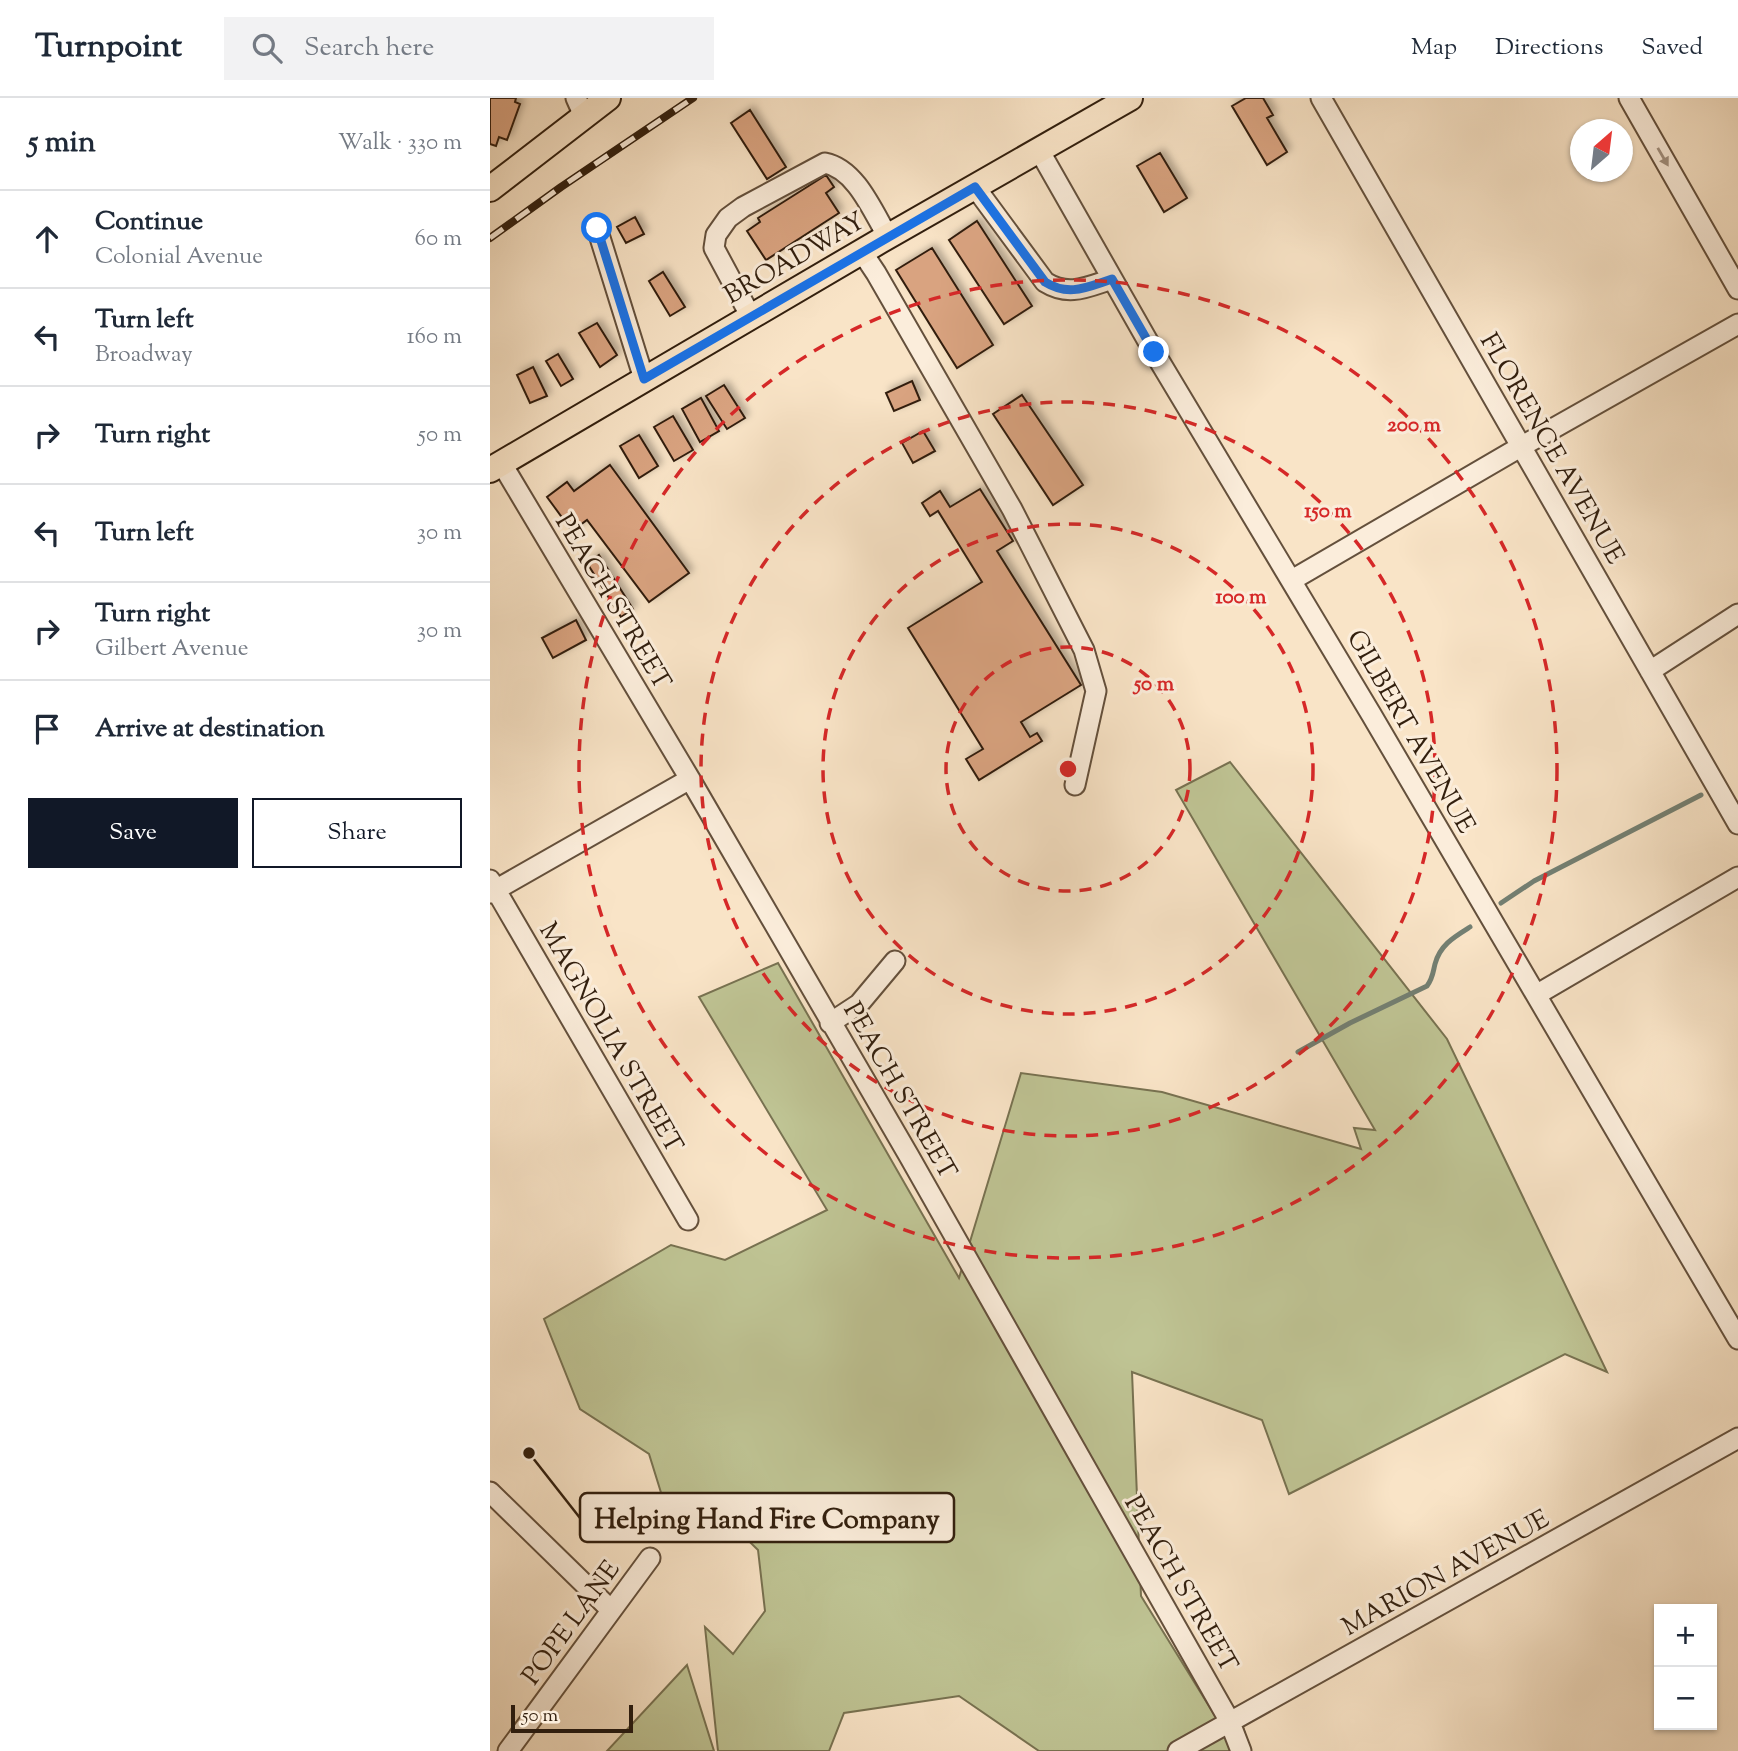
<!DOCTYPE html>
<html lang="en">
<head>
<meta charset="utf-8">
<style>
	:root { --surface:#fff; --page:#f2f2f3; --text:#1f2937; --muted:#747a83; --line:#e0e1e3; --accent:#111827 }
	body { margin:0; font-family:"Sorts Mill Goudy",serif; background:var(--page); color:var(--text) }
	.controls { position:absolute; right:21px; bottom:21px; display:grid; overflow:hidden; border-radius:0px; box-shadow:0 2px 5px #0004 }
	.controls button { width:63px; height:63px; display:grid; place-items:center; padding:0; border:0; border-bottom:2px solid var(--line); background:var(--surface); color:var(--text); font:35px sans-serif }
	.compass { position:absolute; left:1080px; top:21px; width:63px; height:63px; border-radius:50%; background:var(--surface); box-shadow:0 2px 5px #0004; rotate:28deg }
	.scale { position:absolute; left:21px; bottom:18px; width:122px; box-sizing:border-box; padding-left:7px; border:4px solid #321f0e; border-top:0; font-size:19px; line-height:24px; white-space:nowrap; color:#321f0e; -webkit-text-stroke:5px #fbeddb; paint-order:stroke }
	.stop { position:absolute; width:21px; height:21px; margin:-16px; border:5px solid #1a73e8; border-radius:50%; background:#fff }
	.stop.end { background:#1a73e8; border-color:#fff; box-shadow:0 2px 7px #0008 }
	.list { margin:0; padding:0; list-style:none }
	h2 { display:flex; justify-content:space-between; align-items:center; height:91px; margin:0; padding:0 28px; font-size:30px }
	h2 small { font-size:23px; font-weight:400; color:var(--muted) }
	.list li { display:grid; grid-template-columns:46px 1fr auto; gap:21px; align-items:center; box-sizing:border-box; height:98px; padding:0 28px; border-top:2px solid var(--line) }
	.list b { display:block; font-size:26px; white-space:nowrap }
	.list p { margin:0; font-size:23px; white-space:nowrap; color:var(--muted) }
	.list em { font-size:23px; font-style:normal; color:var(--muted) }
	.actions { display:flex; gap:14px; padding:21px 28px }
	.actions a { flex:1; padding:16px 0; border:2px solid var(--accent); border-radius:0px; text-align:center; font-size:24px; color:var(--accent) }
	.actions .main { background:var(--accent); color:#fff }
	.icon { flex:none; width:38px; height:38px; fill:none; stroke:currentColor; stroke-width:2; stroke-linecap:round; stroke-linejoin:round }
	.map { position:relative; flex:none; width:1248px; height:1653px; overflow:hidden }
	header { display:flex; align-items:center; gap:42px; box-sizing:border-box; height:98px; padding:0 35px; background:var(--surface); border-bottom:2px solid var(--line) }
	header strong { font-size:33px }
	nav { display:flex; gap:38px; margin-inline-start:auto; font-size:24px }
	.search { width:490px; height:63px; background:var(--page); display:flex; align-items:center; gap:18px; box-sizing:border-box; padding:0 24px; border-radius:0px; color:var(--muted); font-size:26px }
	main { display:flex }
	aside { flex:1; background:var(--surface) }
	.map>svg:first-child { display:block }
	.green { fill:#bfc494; stroke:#787251; stroke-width:2 }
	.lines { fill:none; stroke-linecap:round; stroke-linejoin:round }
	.stream { stroke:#737f72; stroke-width:5 }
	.building { fill:#d9a380; stroke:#321f0e; stroke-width:2; filter:url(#shadow) }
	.minor-casing { stroke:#64503c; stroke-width:23 }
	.major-casing { stroke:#321f0e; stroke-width:28 }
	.minor { stroke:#fbeddb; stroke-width:19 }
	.major { stroke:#f9e4c7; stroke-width:24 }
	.rail-casing { stroke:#321f0e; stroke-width:8 }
	.rail { stroke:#fbeddb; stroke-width:5; stroke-dasharray:16; stroke-linecap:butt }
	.oneway { fill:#a1907f }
	.route { stroke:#1a73e8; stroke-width:9 }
	.ring { fill:none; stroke:#d62828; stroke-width:3.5; stroke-dasharray:12 9 }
	.labels { text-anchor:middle; stroke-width:6; stroke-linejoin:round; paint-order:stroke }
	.street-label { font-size:26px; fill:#321f0e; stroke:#fbeddb }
	.centre { fill:#d62828; stroke:#fbeddb; stroke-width:3.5 }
	.ring-label { font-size:21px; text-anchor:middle; font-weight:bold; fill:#d62828; stroke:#fbeddb; stroke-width:6; stroke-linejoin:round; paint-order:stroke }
	.leader { fill:none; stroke:#321f0e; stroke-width:2.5 }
	.callout-dot { fill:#321f0e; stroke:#fbeddb; stroke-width:2.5 }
	.callout { fill:#fbeddb; stroke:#321f0e; stroke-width:2.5 }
	.callout-label { font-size:28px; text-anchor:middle; font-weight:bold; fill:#321f0e }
</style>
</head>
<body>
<header>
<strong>Turnpoint</strong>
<div class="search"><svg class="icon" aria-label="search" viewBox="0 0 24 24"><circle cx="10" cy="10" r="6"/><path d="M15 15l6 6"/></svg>Search here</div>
<nav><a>Map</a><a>Directions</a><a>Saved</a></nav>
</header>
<main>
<aside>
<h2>5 min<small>Walk · 330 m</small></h2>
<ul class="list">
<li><svg class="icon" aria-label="ahead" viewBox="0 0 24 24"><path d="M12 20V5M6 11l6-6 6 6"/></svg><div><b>Continue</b><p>Colonial Avenue</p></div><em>60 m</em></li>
<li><svg class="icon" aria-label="left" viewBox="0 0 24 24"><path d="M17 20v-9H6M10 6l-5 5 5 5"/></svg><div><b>Turn left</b><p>Broadway</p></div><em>160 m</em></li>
<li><svg class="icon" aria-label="right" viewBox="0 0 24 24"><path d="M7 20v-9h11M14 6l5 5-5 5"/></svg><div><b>Turn right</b></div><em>50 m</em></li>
<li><svg class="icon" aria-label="left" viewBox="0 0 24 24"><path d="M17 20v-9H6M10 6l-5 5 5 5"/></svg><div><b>Turn left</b></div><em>30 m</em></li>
<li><svg class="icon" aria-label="right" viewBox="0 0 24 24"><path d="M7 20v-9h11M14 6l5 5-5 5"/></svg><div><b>Turn right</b><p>Gilbert Avenue</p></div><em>30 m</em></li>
<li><svg class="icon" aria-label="arrive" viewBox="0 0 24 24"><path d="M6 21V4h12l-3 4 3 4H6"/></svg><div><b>Arrive at destination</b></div></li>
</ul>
<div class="actions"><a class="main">Save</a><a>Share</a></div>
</aside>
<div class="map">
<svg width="1248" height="1653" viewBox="0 0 1248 1653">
	<defs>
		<filter id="shadow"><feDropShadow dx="4" dy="-4" stdDeviation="3.5" flood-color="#0004"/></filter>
	</defs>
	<rect width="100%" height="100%" fill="#f9e4c7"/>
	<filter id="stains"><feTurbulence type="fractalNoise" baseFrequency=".00286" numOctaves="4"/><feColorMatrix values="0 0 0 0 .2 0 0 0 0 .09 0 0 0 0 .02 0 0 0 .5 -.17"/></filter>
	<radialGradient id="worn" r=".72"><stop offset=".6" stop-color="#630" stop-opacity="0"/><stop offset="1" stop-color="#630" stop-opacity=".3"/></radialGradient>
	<path class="green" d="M740 664 957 941 1117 1274 1075 1256 799 1396 772 1322 642 1274 651 1498 732 1629 751 1622 760 1653H549L469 1598 354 1615 339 1653H228L215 1529 243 1556 275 1513 268 1452 215 1400 173 1401 159 1356 90 1311 54 1221 181 1147 235 1162 337 1112 209 899 288 865 469 1180 531 975 672 994 871 1051 864 1030 885 1032 686 692Z
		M197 1567 224 1653H117Z"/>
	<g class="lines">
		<path class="stream" d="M1011 805 1044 783 1211 697
			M808 954 860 925 937 888C943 880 943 874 945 866 950 847 964 839 980 829"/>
	</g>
	<path class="building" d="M0 0H26L25 4 30 6 17 42 9 39 6 48 0 46Z
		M756 0H773L783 17 777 20 797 54 777 67 742 8Z
		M260 12 296 69 277 81 241 25Z
		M670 55 697 100 674 114 647 68Z
		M336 77 344 89 336 95 349 115 276 162 257 133 270 124 268 120Z
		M145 119 154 136 136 145 127 129Z
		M487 123 542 208 514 226 459 142Z
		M442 150 503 247 467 270 406 172Z
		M173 174 195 209 180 218 159 183Z
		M107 225 127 257 110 269 89 235Z
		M68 256 83 281 71 288 56 263Z
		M43 269 57 298 40 305 27 277Z
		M422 283 430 302 404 313 396 295Z
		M234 287 255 320 237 331 216 298Z
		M532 297 593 387 563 407 503 316Z
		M211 300 229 333 210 344 192 311Z
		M183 318 203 352 184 363 164 329Z
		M433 333 445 353 423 365 412 345Z
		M149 337 168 368 149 380 130 348Z
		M120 367 199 475 159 504 97 422 82 433 57 399 77 384 84 393Z
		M490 391 523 443 507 453 591 587 531 624 540 639 547 635 552 643 489 682 476 661 493 651 418 530 492 484 448 413 440 418 432 405 450 393 460 409Z
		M109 457 143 511 131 519 97 465Z
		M86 522 96 542 63 560 52 540Z"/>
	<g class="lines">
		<g class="minor-casing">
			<path id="minor" d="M86 0 94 18
				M831 0 1248 726
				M1139 0 1248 191
				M549 52 664 254 881 616 1248 1241
				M485 89 555 184C579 199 597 189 622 181
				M107 130 154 281
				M372 154 386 175 522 411 594 552 606 593 585 687
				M261 219 224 150 226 137 238 120 253 109 335 65C366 71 383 114 398 139
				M12 366 200 681 419 1058 739 1622 751 1653
				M802 482 1032 348 1248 226
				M1160 573 1248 516
				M0 782 198 1122
				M0 795 200 681
				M1046 897 1248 779
				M340 925 369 906 405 863
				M0 1394 121 1512
				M18 1653 160 1460
				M688 1653 1248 1340"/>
		</g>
		<g class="major-casing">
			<path id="major" d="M0 91 118 0
				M0 372 390 143 640 0"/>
		</g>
		<use href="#minor" class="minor"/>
		<use href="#major" class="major"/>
		<g class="rail-casing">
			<path id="rail" d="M0 140 71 89 203 0"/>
		</g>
		<use href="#rail" class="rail"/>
	</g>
	<defs><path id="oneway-solid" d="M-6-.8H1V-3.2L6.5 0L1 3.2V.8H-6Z" transform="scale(1.75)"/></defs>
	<use class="oneway" href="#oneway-solid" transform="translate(1173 59) rotate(60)"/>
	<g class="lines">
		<path class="route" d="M107 130 154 281 485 89 555 184C579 199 597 189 622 181L664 254"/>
	</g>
	<g class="ring">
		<circle cx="578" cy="671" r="122"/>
		<circle cx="578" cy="671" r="245"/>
		<circle cx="578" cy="671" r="367"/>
		<circle cx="578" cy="671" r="489"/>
	</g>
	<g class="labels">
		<g class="street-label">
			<text transform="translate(304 159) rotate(-30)" y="9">BROADWAY</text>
			<text transform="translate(1063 350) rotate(60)" y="9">FLORENCE AVENUE</text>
			<text transform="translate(124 503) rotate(59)" y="9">PEACH STREET</text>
			<text transform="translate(922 633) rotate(60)" y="9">GILBERT AVENUE</text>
			<text transform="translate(122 939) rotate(60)" y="9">MAGNOLIA STREET</text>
			<text transform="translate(411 992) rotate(60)" y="9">PEACH STREET</text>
			<text transform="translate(955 1474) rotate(-29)" y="9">MARION AVENUE</text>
			<text transform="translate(692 1485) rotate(60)" y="9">PEACH STREET</text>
			<text transform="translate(80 1524) rotate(-54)" y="9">POPE LANE</text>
		</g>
	</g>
	<circle cx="578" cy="671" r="10" class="centre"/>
	<g class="ring-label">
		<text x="924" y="333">200 m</text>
		<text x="838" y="419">150 m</text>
		<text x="751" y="505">100 m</text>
		<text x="664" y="592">50 m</text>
	</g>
	<path class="leader" d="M39 1355L90 1420"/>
	<circle class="callout-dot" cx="39" cy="1355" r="7"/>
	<rect class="callout" x="90" y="1395" width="374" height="49" rx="7"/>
	<g class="callout-label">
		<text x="277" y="1430">Helping Hand Fire Company</text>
	</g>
	<rect width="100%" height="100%" filter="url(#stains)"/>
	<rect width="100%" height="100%" fill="url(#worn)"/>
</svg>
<div class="controls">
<button>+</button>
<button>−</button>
</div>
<svg class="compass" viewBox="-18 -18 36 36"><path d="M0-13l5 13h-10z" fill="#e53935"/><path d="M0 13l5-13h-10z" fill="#747a83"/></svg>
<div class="scale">50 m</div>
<div class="stop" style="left:107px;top:130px"></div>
<div class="stop end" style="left:664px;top:254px"></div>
</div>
</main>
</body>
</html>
